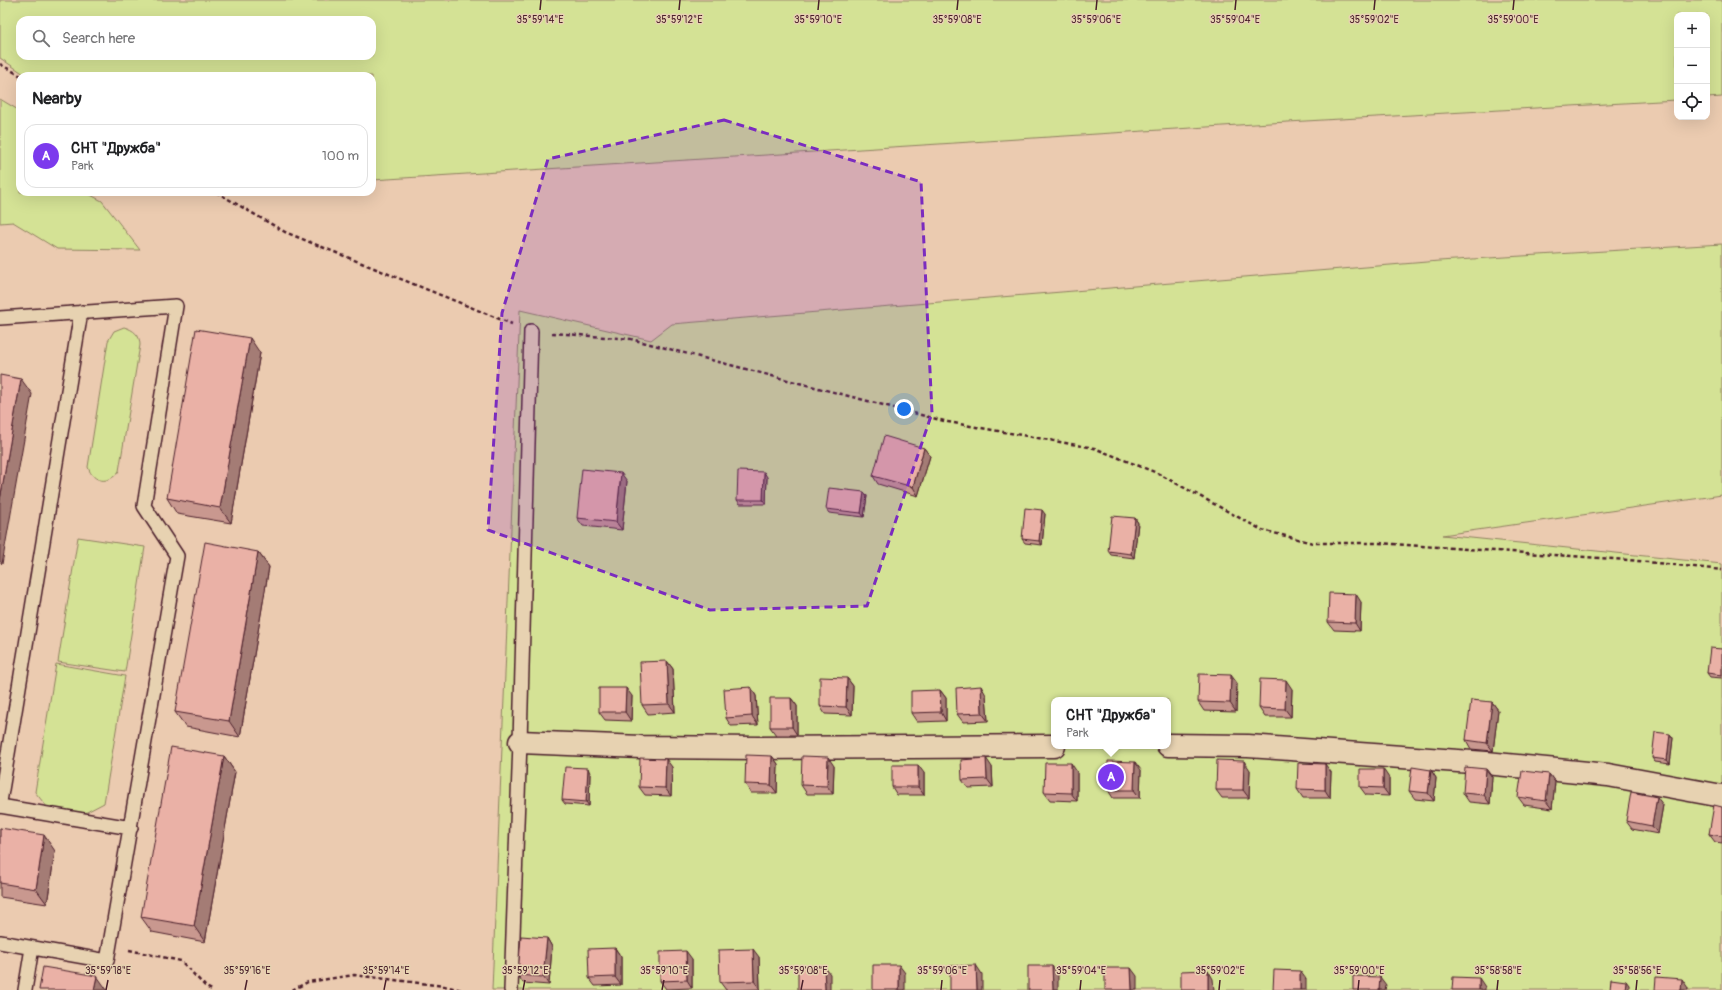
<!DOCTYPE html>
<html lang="en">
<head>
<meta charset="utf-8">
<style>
	:root { --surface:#fff; --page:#f2f2f2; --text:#202124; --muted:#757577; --line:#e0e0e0; --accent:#7c3aed }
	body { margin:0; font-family:Pangolin,sans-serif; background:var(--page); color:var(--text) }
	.controls { position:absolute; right:12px; top:12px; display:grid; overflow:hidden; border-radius:8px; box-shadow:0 4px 16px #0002 }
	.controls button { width:36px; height:36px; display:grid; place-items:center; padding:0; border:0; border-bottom:1px solid var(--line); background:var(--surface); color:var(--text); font:20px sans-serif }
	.you { position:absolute; left:904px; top:409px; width:14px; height:14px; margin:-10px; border:3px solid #fff; border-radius:50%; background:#1a73e8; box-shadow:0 0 0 6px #1a73e833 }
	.badge { display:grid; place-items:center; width:26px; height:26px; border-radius:50%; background:var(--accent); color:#fff; font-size:13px; font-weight:700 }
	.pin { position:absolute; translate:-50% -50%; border:2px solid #fff; box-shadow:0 1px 4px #0006 }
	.popup { position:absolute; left:1051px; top:697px; width:120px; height:52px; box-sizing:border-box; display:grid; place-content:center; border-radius:8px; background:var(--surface); filter:drop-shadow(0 1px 3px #0005); font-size:13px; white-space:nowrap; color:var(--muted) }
	.popup b { font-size:15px; color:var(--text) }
	.popup::after { content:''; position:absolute; left:50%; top:100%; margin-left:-8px; border:8px solid transparent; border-top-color:var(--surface) }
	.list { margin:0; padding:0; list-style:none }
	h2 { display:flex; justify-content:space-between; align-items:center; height:52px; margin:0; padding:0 16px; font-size:17px }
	h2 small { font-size:13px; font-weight:400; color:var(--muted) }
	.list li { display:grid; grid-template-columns:26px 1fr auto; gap:12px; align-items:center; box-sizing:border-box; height:64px; margin:0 8px 8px; padding:0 8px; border:1px solid var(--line); border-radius:12px }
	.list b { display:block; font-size:15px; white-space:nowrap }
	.list p { margin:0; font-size:13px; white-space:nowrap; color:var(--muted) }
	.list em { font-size:13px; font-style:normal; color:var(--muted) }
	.icon { flex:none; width:22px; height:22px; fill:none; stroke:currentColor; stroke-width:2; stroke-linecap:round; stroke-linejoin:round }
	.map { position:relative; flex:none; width:1722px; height:990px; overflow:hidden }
	.search { position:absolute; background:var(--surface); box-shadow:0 4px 16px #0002; left:16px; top:16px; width:360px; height:44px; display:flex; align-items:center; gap:10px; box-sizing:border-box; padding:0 14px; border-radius:12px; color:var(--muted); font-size:15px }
	.panel { position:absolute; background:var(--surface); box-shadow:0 4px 16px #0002; left:16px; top:72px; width:360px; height:124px; border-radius:12px }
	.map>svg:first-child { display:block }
	.green { fill:#d4e295; stroke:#8f8060; fill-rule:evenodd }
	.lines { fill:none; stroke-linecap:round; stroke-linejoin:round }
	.service-casing { stroke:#4a1f2b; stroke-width:16 }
	.minor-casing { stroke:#4a1f2b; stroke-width:25 }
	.path { stroke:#4a1f2b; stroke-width:2.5; stroke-dasharray:4 3; stroke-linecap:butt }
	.service { stroke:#e7d2b1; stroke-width:13 }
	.minor { stroke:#e7d2b1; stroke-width:22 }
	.wall { fill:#c9988f; stroke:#4a1f2b }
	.shaded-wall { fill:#a47c74; stroke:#4a1f2b }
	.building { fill:#eab1a6; stroke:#4a1f2b }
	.marked { fill:#7b2cbf; fill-opacity:0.2; stroke:#7b2cbf; stroke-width:3; stroke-dasharray:8 5; stroke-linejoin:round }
	.ticks { fill:none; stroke:#4a1f2b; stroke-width:1.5 }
	.ticks-label { font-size:10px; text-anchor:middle; fill:#4a1f2b; stroke:#e7d2b1; stroke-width:3; stroke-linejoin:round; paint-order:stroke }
</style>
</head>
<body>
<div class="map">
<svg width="1722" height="990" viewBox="0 0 1722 990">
	<rect width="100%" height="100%" fill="#ebcbb0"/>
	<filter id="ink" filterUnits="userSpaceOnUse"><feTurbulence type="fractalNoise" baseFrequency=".025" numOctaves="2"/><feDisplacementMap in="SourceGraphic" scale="8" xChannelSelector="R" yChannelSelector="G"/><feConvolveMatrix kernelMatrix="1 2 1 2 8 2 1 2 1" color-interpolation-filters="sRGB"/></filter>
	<g filter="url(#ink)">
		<path class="green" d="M0 0H1722V97L1707 98V15H1677V100L1270 123 372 180V76H27L0 58ZM20 20H372V56H20Z
			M0 99 20 111V192H85L102 201 140 250 57 249 13 222 0 223Z
			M1722 244V495L1442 535 1722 564V990H492L520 310 651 340 672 324 1439 261ZM1054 700H1168V746H1054Z
			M124 327C134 330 140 335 140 345L119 471C109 485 93 483 88 467L108 341 114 331Z
			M78 537 145 547 125 672 58 662Z
			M56 664 125 676 104 803 85 813 47 807 35 792Z"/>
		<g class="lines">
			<g class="service-casing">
				<path id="service" d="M0 318 176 306 144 506 177 556 107 961 0 942
					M0 802 81 312
					M0 806 131 828
					M25 990 32 948
					M511 990 520 742 531 331"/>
			</g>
			<g class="minor-casing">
				<path id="minor" d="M520 742 641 747 759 748 1054 746
					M1168 745 1248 746 1486 763 1608 775 1722 796"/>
			</g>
			<path class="path" d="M0 64 21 76
				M216 192 285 232 512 324
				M552 333 631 339 948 422 1094 448 1157 473 1262 530 1313 543H1378L1629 560 1722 570
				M129 950 181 961 206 987 212 990
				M292 990 308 982 354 975 444 986 462 990"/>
			<use href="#service" class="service"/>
			<use href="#minor" class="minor"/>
		</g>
		<path class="wall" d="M260 353 231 523 177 514 167 498Z
			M924 448 930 456 918 496 878 484 873 476Z
			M767 477 766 504H740L737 500Z
			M627 481 622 530 583 526 577 518Z
			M864 492 867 496 864 517 829 513 826 509Z
			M1045 514 1042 545 1025 543 1022 539Z
			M1135 518 1138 523 1134 558 1111 555 1108 551Z
			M258 552 269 567 240 737 186 727 175 712Z
			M1361 602 1360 631 1334 630 1328 622Z
			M1722 649V678L1710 677 1707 673Z
			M667 661 673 669 675 712 648 714 642 705Z
			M847 678 853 686 852 715 825 714 820 706Z
			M1237 683 1236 712 1204 711 1198 702Z
			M751 687 756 696 758 725 731 726 726 718Z
			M1292 689 1291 717H1265L1259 708Z
			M940 690 946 698V721L917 722 911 713Z
			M986 695 988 721 963 722 957 714Z
			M632 696 631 721 605 720 599 712Z
			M791 698 797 706V735H776L770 727Z
			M1492 702 1498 710 1493 751 1471 749 1466 740Z
			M1670 734 1673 738 1670 764 1655 762 1652 758Z
			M224 756 235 772 205 942 152 932 141 917Z
			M772 756 778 764 777 793H751L745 784Z
			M834 766 833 794H807L801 785Z
			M672 767 671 796 645 795 639 787Z
			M992 767 993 787 968 788 962 780Z
			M1486 769 1492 777 1490 804 1469 802 1463 793Z
			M1141 770 1140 798H1113L1108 790Z
			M1250 770 1249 798H1222L1216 790Z
			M1431 770 1436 778 1434 801 1415 799 1409 791Z
			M1077 772V801L1050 800 1044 792Z
			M1331 772 1330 798H1303L1297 789Z
			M590 773 589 806 565 804 562 800Z
			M924 773V795H897L892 787Z
			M1549 774 1555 782 1552 809 1524 805 1518 797Z
			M1389 778V796L1366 795 1360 787Z
			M1663 805 1658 834 1632 829 1626 821Z
			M1722 807V843L1715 842 1709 834Z
			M0 828 55 851 47 904 0 897Z
			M547 938 552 947 549 985 523 983 518 975Z
			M615 948 621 957V985L595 986 589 978Z
			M759 957 760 989 726 990 720 982Z
			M692 959V988L666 989 660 981Z"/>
		<path class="shaded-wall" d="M250 338 260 353 231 523 220 508Z
			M21 379 32 394 2 564 0 561V500Z
			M924 448 930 456 918 496 913 487Z
			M764 472 767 477 766 504 763 500Z
			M621 473 627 481 622 530 616 522Z
			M864 492 867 496 864 517 861 513Z
			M1042 510 1045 514 1042 545 1039 541Z
			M1135 518 1138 523 1134 558 1131 554Z
			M258 552 269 567 240 737 229 721Z
			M1356 594 1361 602 1360 631 1355 623Z
			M667 661 673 669 675 712 669 704Z
			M1231 675 1237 683 1236 712 1230 703Z
			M847 678 853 686 852 715 846 707Z
			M1286 680 1292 689 1291 717 1285 709Z
			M981 686 986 695 988 721 982 713Z
			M751 687 756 696 758 725 752 716Z
			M626 688 632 696 631 721 625 712Z
			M940 690 946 698V721L941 712Z
			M791 698 797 706V735L792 727Z
			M1492 702 1498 710 1493 751 1487 743Z
			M1670 734 1673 738 1670 764 1667 760Z
			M224 756 235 772 205 942 194 926Z
			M772 756 778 764 777 793 771 785Z
			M828 757 834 766 833 794 827 786Z
			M986 758 992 767 993 787 987 779Z
			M666 759 672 767 671 796 665 788Z
			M1244 761 1250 770 1249 798 1243 790Z
			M1135 762 1141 770 1140 798 1134 790Z
			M1071 763 1077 772V801L1071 793Z
			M1325 764 1331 772 1330 798 1325 790Z
			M918 765 924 773V795L918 787Z
			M588 768 590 773 589 806 586 802Z
			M1383 769 1389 778V796L1383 788Z
			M1486 769 1492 777 1490 804 1484 795Z
			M1431 770 1436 778 1434 801 1428 793Z
			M1549 774 1555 782 1552 809 1546 801Z
			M1657 797 1663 805 1658 834 1652 826Z
			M44 835 55 851 47 904 36 889Z
			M547 938 552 947 549 985 543 977Z
			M615 948 621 957V985L615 977Z
			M753 949 759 957 760 989 754 981Z
			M686 951 692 959V988L687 980Z
			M899 965 905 973V990H899Z
			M976 965 982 974V990H977Z
			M824 966 830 974V990H825Z
			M1052 966 1058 974V990H1053Z
			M1131 968 1137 976V990H1132Z
			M1208 970 1213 979 1214 990H1208Z
			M1300 971 1306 979V990H1300Z
			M97 976 107 990H94Z
			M1380 977 1386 985 1385 990H1379Z
			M1479 978 1485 987V990H1479Z
			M1682 979 1688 988V990H1681Z
			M1626 981 1629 985V990H1625Z"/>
		<path class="building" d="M196 329 250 338 220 508 167 498Z
			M0 375 21 379 0 500Z
			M884 436 924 448 913 487 873 476Z
			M582 469 621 473 616 522 577 518Z
			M738 471 764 472 763 500H737Z
			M829 488 864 492 861 513 826 509Z
			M1025 508 1042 510 1039 541 1022 539Z
			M1112 516 1135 518 1131 554 1108 551Z
			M205 542 258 552 229 721 175 712Z
			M1329 593 1356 594 1355 623 1328 622Z
			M1710 648 1722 649V675L1707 673Z
			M667 661 669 704 642 705 640 662Z
			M1199 674 1231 675 1230 703 1198 702Z
			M820 677 847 678 846 707 820 706Z
			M1260 679 1286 680 1285 709 1259 708Z
			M981 686 982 713 957 714 956 688Z
			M751 687 752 716 726 718 724 689Z
			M599 688H626L625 712H599Z
			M940 690 941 712 911 713V691Z
			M770 698H791L792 727H770Z
			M1471 700 1492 702 1487 743 1466 740Z
			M1655 732 1670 734 1667 760 1652 758Z
			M171 747 224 756 194 926 141 917Z
			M746 755 772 756 771 785 745 784Z
			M802 756 828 757 827 786 801 785Z
			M640 758 666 759 665 788 639 787Z
			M986 758 987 779 962 780 961 760Z
			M1217 760 1244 761 1243 790H1216Z
			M1108 761 1135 762 1134 790H1108Z
			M1045 763H1071V793L1044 792Z
			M1298 763 1325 764V790L1297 789Z
			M892 765H918V787H892Z
			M565 767 588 768 586 802 562 800Z
			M1412 767 1431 770 1428 793 1409 791Z
			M1465 767 1486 769 1484 795 1463 793Z
			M1360 769H1383V788L1360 787Z
			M1522 771 1549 774 1546 801 1518 797Z
			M1631 792 1657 797 1652 826 1626 821Z
			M1714 805 1722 807V836L1709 834Z
			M0 828 44 835 36 889 0 883Z
			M521 936 547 938 543 977 518 975Z
			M615 948V977L589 978 588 949Z
			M753 949 754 981 720 982 719 950Z
			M686 951 687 980 660 981V952Z
			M873 965H899V990H873Z
			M976 965 977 990H950V966Z
			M798 966H824L825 990H798Z
			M1028 966H1052L1053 990H1028Z
			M43 967 97 976 94 990H39Z
			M1105 968H1131L1132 990H1105Z
			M1208 970V990H1181V971Z
			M1274 970 1300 971V990H1273Z
			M1353 976 1380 977 1379 990H1353Z
			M1453 977 1479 978V990H1452Z
			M1656 977 1682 979 1681 990H1655Z
			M1611 979 1626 981 1625 990H1610Z"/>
	</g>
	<path class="marked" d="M724 120 921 182 932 413 867 606 710 610 488 530 502 313 548 159Z"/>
	<path class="ticks" d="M540 10 541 0M679 10 680 0M818 10 819 0M957 10 958 0M1096 10 1097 0M1235 10 1236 0M1374 10 1375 0M1513 10 1514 0M106 990 108 980M245 990 247 980M384 990 386 980M523 990 525 980M662 990 664 980M801 990 803 980M941 990 942 980M1080 990 1081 980M1219 990 1220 980M1358 990 1359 980M1497 990 1498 980M1636 990 1637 980"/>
	<g class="ticks-label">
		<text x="540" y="23">35°59'14"E</text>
		<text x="679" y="23">35°59'12"E</text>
		<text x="818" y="23">35°59'10"E</text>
		<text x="957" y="23">35°59'08"E</text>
		<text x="1096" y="23">35°59'06"E</text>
		<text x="1235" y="23">35°59'04"E</text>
		<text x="1374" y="23">35°59'02"E</text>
		<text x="1513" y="23">35°59'00"E</text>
		<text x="108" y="974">35°59'18"E</text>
		<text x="247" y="974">35°59'16"E</text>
		<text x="386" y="974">35°59'14"E</text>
		<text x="525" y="974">35°59'12"E</text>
		<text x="664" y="974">35°59'10"E</text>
		<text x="803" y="974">35°59'08"E</text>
		<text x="942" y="974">35°59'06"E</text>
		<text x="1081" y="974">35°59'04"E</text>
		<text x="1220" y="974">35°59'02"E</text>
		<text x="1359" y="974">35°59'00"E</text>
		<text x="1498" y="974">35°58'58"E</text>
		<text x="1637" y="974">35°58'56"E</text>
	</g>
</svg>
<div class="controls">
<button>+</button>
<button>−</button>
<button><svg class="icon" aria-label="locate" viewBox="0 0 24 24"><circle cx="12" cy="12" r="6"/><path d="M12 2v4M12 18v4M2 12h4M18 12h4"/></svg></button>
</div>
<div class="you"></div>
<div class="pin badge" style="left:1111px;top:777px">A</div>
<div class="popup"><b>СНТ &quot;Дружба&quot;</b>Park</div>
<div class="search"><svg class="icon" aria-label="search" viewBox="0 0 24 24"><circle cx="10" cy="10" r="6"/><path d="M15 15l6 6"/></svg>Search here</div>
<section class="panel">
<h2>Nearby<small></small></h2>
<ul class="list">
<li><span class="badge">A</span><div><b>СНТ &quot;Дружба&quot;</b><p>Park</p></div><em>100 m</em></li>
</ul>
</section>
</div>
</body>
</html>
